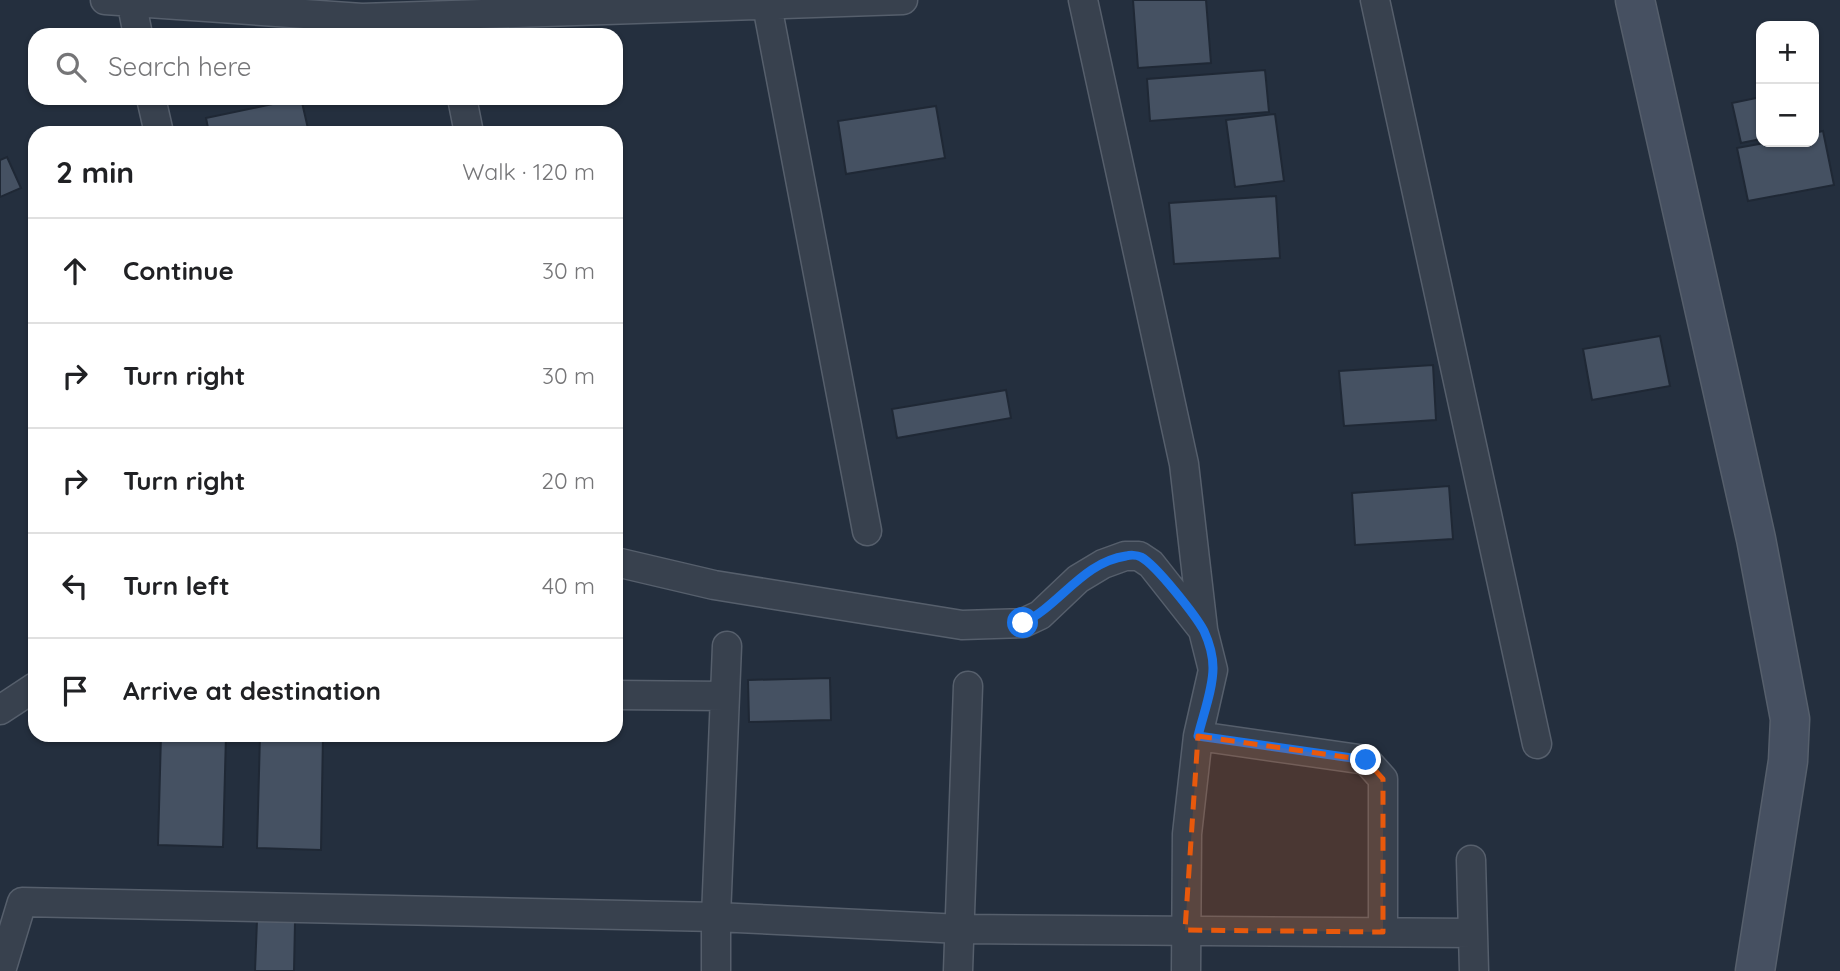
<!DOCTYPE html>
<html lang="en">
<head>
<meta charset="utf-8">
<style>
	:root { --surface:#fff; --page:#f6f6f6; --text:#202124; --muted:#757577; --line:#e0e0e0 }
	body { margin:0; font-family:Quicksand,sans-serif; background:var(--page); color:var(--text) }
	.controls { position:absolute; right:21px; top:21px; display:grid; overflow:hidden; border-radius:14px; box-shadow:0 2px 5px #0004 }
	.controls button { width:63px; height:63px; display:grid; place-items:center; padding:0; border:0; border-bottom:2px solid var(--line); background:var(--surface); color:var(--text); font:35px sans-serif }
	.stop { position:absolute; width:21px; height:21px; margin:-16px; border:5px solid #1a73e8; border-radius:50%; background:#fff }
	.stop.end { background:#1a73e8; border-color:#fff; box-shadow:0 2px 7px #0008 }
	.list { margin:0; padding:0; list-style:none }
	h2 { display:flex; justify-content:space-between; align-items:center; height:91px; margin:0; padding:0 28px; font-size:30px }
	h2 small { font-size:23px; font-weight:400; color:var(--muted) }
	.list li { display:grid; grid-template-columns:46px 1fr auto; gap:21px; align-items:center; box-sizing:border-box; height:105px; padding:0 28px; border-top:2px solid var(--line) }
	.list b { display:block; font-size:26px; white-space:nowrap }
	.list em { font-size:23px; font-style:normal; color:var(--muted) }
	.icon { flex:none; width:38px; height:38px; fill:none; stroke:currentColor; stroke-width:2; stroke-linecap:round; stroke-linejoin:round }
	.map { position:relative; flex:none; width:1840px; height:971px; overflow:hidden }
	.search { position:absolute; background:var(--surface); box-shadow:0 2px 5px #0004; left:28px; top:28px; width:595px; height:77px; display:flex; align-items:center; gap:18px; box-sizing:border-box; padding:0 24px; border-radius:21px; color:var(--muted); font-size:26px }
	.panel { position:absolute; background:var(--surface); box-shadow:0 2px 5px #0004; left:28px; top:126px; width:595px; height:616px; border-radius:21px }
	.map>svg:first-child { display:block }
	.building { fill:#455162; stroke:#1f2835; stroke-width:2 }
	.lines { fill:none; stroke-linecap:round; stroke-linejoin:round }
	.street-casing { stroke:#565f6c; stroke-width:31 }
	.secondary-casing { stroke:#565f6c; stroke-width:41 }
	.street { stroke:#38414e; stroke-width:28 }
	.secondary { stroke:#465061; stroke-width:38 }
	.route { stroke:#1a73e8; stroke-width:9 }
	.marked { fill:#e8590c; fill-opacity:0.2; stroke:#e8590c; stroke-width:5; stroke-dasharray:14 9; stroke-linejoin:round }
</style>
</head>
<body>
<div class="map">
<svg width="1840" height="971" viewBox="0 0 1840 971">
	<rect width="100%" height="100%" fill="#242f3e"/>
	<path class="building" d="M1133 0H1206L1211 63 1138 68Z
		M1265 70 1269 112 1150 121 1147 79Z
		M1761 97V139L1741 143 1732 103Z
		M301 98 309 133H209L206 118Z
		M936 106 945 158 846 174 838 121Z
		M1275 114 1284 181 1235 187 1226 120Z
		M1823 131 1834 185 1748 201 1737 148 1770 142H1814V133Z
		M7 157 21 188 0 197V160Z
		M1276 196 1280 258 1174 264 1169 203Z
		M1660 336 1670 386 1592 400 1583 349Z
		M1433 365 1436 420 1344 426 1339 371Z
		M1006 390 1011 418 897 438 892 409Z
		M1449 486 1453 539 1355 545 1352 493Z
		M830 678 831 720 749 722 748 680Z
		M161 735H226L223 847 158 845Z
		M260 735H323L321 850 257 848Z
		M257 920 295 922 294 971H255Z"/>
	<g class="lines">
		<g class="street-casing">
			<path id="street" d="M105 0 362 18 903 0
				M131 0 138 35
				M766 0 867 531
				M1083 0 1184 464 1203 629
				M1375 0 1537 744
				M151 98 159 133
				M462 98 469 133
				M616 562 714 585 962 625 1023 623 1040 615 1078 579 1103 564 1125 556H1139L1151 564 1203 630 1213 670 1198 736 1187 834 1186 971
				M616 695 725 696
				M0 710 35 687
				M1198 736 1366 760 1383 779V932
				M1471 860 1474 971
				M1 971 22 902 716 917 727 646
				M716 971V917L961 929 1473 933
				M958 971 968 686"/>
		</g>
		<g class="secondary-casing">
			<path id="secondary" d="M1635 0 1756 539 1790 719 1788 761 1755 971"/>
		</g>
		<use href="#street" class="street"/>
		<use href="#secondary" class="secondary"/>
	</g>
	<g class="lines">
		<path class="route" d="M1023 623C1060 605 1083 562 1126 556 1130 555 1137 555 1141 557 1156 565 1196 616 1204 631 1209 642 1213 656 1213 668 1213 689 1203 715 1198 736L1366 760"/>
	</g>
	<path class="marked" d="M1198 736 1366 760 1383 779V932L1185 930Z"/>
</svg>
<div class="controls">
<button>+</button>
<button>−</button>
</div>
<div class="stop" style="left:1023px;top:623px"></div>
<div class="stop end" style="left:1366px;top:760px"></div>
<div class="search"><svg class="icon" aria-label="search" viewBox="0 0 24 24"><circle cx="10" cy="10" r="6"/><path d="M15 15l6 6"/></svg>Search here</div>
<section class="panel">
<h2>2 min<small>Walk · 120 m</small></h2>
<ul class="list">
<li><svg class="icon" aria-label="ahead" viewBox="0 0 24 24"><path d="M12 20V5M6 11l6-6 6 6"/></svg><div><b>Continue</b></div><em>30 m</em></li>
<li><svg class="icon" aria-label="right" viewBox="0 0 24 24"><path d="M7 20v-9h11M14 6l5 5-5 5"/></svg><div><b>Turn right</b></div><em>30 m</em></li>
<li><svg class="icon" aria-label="right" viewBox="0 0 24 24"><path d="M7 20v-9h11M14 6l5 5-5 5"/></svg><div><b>Turn right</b></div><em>20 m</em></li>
<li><svg class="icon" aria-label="left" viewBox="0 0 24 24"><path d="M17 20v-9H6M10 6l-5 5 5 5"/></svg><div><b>Turn left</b></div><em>40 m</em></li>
<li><svg class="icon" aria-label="arrive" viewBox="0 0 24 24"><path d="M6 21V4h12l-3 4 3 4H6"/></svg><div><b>Arrive at destination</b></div></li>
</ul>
</section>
</div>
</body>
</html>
